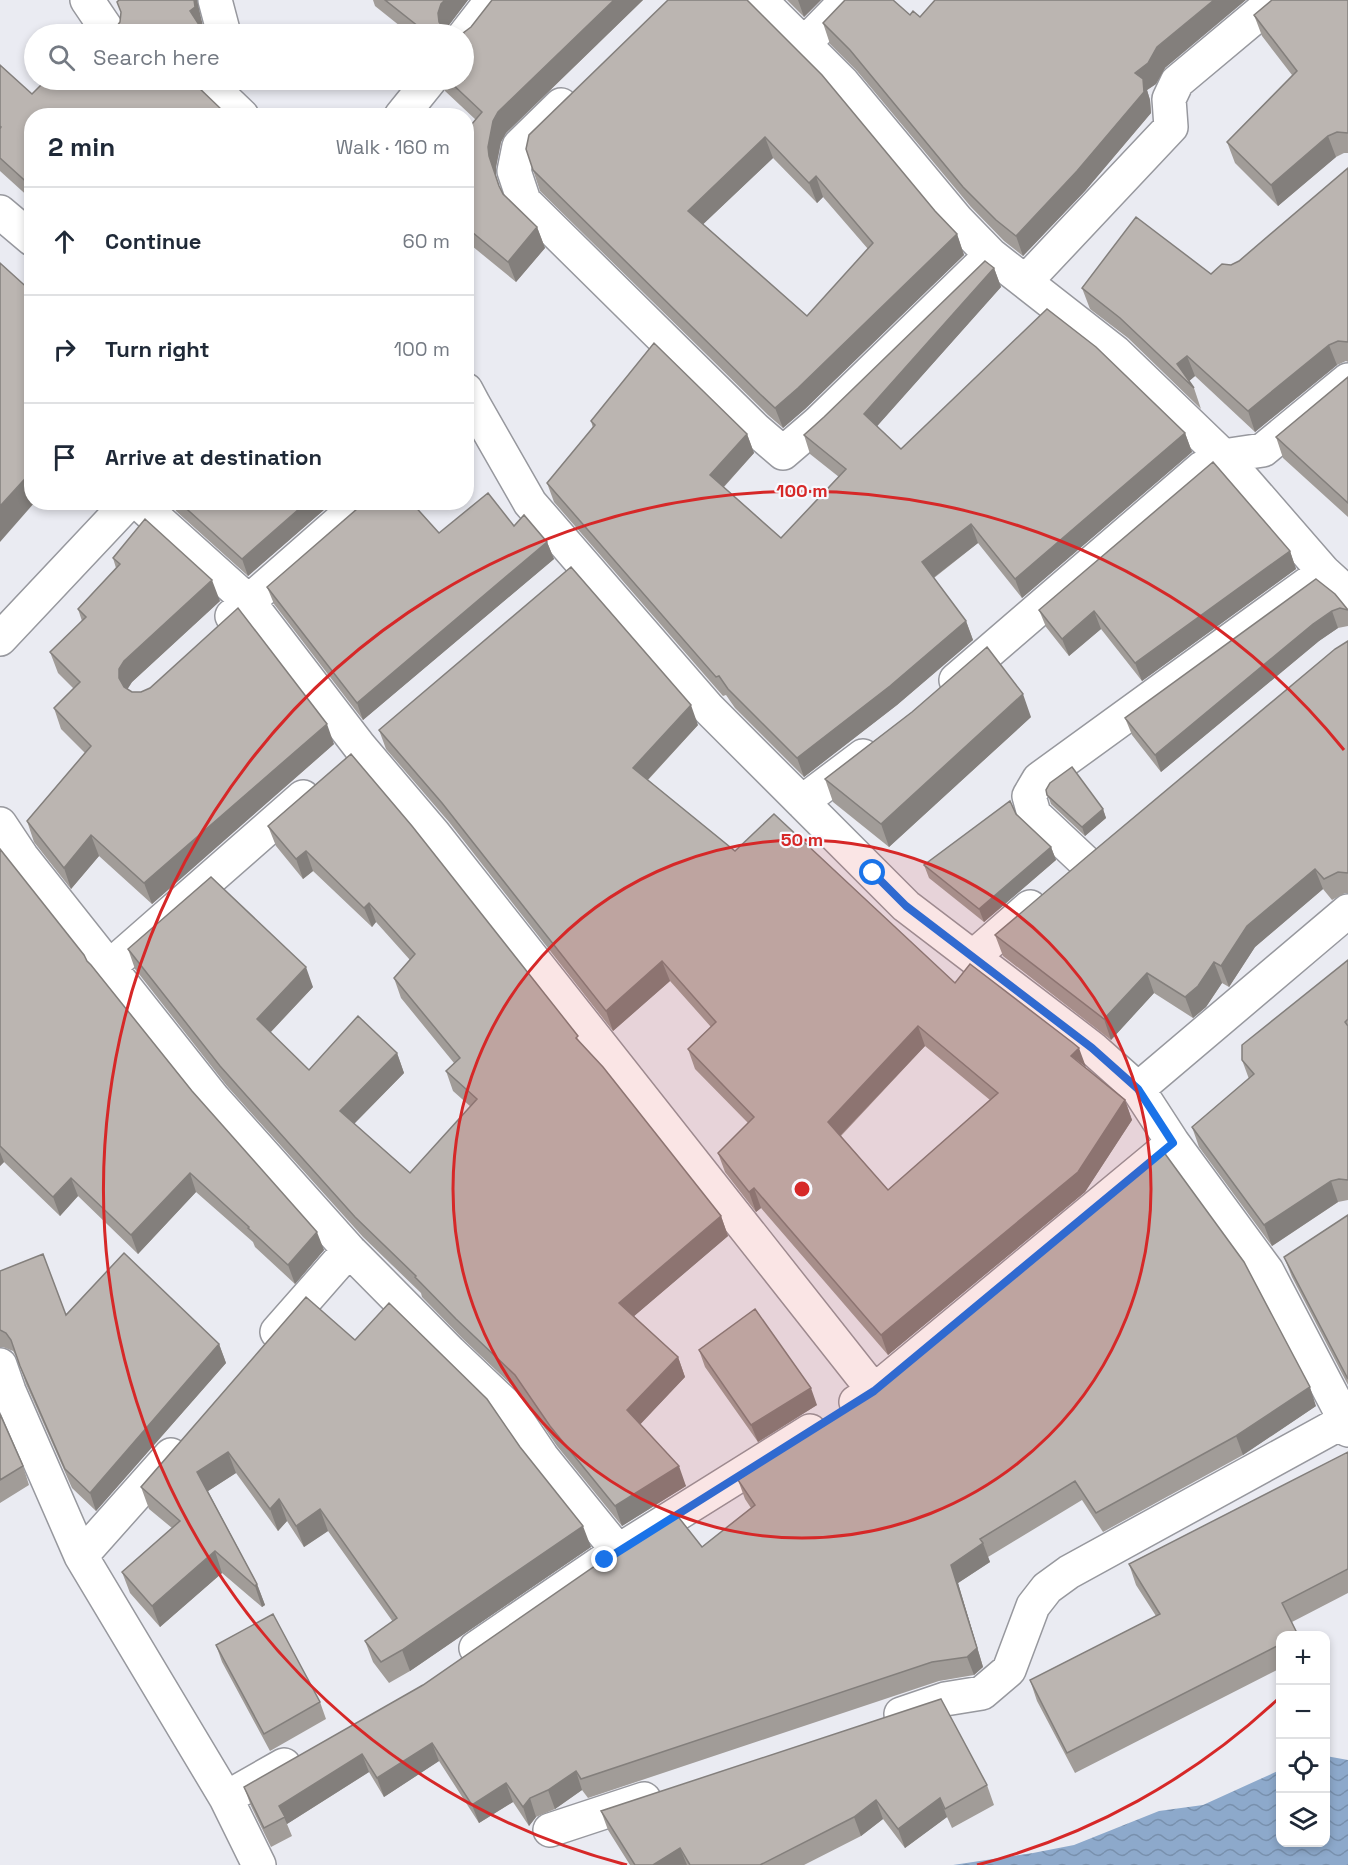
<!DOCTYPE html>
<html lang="en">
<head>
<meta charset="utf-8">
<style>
	:root { --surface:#fff; --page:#f2f2f3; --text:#1f2937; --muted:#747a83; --line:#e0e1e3 }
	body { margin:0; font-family:"Space Grotesk",sans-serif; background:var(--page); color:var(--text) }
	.controls { position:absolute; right:18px; bottom:18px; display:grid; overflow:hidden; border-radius:12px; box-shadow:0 3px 9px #0003 }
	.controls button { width:54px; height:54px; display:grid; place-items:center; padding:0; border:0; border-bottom:2px solid var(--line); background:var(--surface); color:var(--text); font:30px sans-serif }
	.stop { position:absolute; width:18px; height:18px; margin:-14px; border:4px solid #1a73e8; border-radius:50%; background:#fff }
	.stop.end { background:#1a73e8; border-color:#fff; box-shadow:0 2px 6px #0008 }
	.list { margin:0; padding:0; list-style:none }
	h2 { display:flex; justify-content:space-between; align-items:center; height:78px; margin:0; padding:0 24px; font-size:26px }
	h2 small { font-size:20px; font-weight:400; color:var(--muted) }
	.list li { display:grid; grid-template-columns:39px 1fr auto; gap:18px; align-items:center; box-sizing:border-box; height:108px; padding:0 24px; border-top:2px solid var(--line) }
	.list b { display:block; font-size:22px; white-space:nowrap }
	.list em { font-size:20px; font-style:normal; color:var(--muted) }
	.icon { flex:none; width:33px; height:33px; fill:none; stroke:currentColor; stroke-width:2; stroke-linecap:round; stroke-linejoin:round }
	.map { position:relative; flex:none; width:1348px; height:1865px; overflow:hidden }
	.search { position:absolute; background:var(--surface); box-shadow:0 3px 9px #0003; left:24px; top:24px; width:450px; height:66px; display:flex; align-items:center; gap:15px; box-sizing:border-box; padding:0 21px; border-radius:33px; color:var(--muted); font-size:22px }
	.panel { position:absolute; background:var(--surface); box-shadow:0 3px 9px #0003; left:24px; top:108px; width:450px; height:402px; border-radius:24px }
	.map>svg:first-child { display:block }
	.water { fill:url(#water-waves) }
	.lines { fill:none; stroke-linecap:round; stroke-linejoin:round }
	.minor-casing { stroke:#97989e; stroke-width:36 }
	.tertiary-casing { stroke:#97989e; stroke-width:36 }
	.minor { stroke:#fff; stroke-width:33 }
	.tertiary { stroke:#fff; stroke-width:33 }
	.wall { fill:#a19c98; fill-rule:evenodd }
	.shaded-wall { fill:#837f7c }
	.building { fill:#bbb5b1; stroke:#837f7c; stroke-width:1.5; fill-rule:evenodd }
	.route { stroke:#1a73e8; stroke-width:8 }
	.ring { fill:none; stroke:#d62828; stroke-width:3 }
	.centre { fill:#d62828; stroke:#f7f9ff; stroke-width:3 }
	.ring-label { font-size:18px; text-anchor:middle; font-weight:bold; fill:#d62828; stroke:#f7f9ff; stroke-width:4.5; stroke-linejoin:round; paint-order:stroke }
</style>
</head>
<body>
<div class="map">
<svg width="1348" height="1865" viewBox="0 0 1348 1865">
	<defs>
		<pattern id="water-waves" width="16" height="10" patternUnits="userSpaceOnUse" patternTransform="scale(1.5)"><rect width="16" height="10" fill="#8da9cb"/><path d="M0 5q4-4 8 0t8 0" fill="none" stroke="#7890ad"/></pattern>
	</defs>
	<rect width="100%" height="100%" fill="#eaebf2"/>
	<path class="water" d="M1326 1756 1348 1760V1865H953L1033 1853 1074 1845 1159 1811 1203 1805 1280 1770V1842H1326Z"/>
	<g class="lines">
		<g class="minor-casing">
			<path id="minor" d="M87 0 110 34
				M215 0 224 34
				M760 0 843 83 957 220 991 255 1115 352 1223 456 1324 572 1348 594
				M804 44 847 0
				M219 80 216 91 242 116
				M561 105 519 146 514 171 524 201 755 429 783 453 818 423 991 255
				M1026 281 1171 127 1169 99 1177 82 1275 0
				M466 390 474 405 530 503 709 709 906 906 1092 1048 1138 1089 1173 1143 1267 1271 1345 1420 1348 1430
				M138 502 248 601 360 747 434 834 874 1391
				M232 616 362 502
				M956 680 1202 468 1223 456 1263 450 1348 380
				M802 802 863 756
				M0 824 22 857 213 1098 349 1250 450 1352 509 1408 542 1457 618 1551
				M1084 861 1034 814 1029 796 1039 779 1324 572
				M973 957 1030 907
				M108 968 303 797
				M1138 1089 1348 911
				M277 1332 349 1250
				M0 1365 9 1391 81 1556 226 1798 259 1865
				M856 1402 874 1391 1173 1143
				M81 1556 171 1455
				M476 1648 618 1551 810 1431
				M901 1714 945 1699 982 1693 1009 1670 1033 1606 1047 1588 1069 1572 1348 1419
				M226 1798 284 1765
				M550 1830 644 1799"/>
		</g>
		<g class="tertiary-casing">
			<path id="tertiary" d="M464 36 492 0
				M401 116 430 80
				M0 212 32 239
				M0 639 129 502"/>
		</g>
		<use href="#minor" class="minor"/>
		<use href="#tertiary" class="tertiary"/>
	</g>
	<path class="wall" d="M373 0H468L449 25 447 31 453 34 463 33 471 27 492 0H643L506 133 501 142 496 167V176L500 189 503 194 537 227 545 248 516 282 472 246 466 253V131L476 120 445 91 441 80H464V34H410L375 6Z
		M668 0 935 211 957 234 964 255 805 409 783 428 768 415 540 191 526 149ZM773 158 817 203 823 197 868 249 807 316 703 224Z
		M787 0H821L804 17Z
		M1348 0V153H1344L1336 157 1278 206 1235 163 1227 142 1292 75 1262 36 1254 15Z
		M910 15 1165 68 1156 84 1147 90 1150 100 1151 113 1085 191 1023 256 1004 241 971 207 857 71 830 44 823 23Z
		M0 65 32 94 194 80 196 85 32 116V200L0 171Z
		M1348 168V362L1346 361 1337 365 1255 432 1195 376 1189 381 1194 388 1201 409 1128 338 1090 309 1082 288 1211 274 1239 261Z
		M994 268 1001 287 877 426 901 449 1185 433 1192 452 1022 598 978 543 934 578 966 621 973 640 897 705 804 777 735 708 726 695 723 696 554 502 547 483 593 428 591 421 747 434 754 453 724 487 781 538 839 477 810 454 804 435Z
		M1348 377V517L1283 458 1276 437Z
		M173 502H333L248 576 176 511Z
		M514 526 547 542 554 559 363 720 274 604 267 587 439 533Z
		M1290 551 1296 569 1142 681 1101 629 1069 656 1046 627 1039 610Z
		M113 558 220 601 132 682 127 689 132 692 334 744 152 904 99 856 71 889 34 842 27 821 85 753 61 729 54 708 74 689 58 673 50 652 82 621 78 609 116 568Z
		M1335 594 1348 610V626L1338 628 1319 641 1161 772 1132 735 1125 718Z
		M1348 641V893H1345L1332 900 1323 889 1255 947 1229 987 1222 983 1206 1007 1193 1018 1154 993 1111 1040 1003 956 995 935Z
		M912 712 1031 717 889 847 833 802 825 779Z
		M698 725 648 780 735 851 955 983 1086 1068 1125 1100 1132 1120 1085 1192 888 1355 761 1208 756 1212 725 1172 718 1153 748 1123 695 1069 688 1049 711 1027 670 981 613 1031 449 822 386 749 379 730ZM925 1046 990 1100 888 1190 841 1136Z
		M351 754 581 1043 721 1216 728 1236 634 1316 678 1357 685 1377 640 1424 686 1486 622 1526 557 1446 522 1395 463 1339 422 1297 421 1293 363 1237 227 1086 135 969 128 949 313 987 270 1033 309 1070 397 1053 404 1073 354 1124 410 1173 471 1107 453 1091 446 1071 454 1063 401 998 394 978 410 960 376 922 372 927 313 871 303 879 276 846 268 826Z
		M1046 790 1103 809 1106 818 1085 836 1051 804Z
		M1016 814 1051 847 1056 860 984 922 929 878 924 865Z
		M0 849 87 961 192 1091 324 1250 295 1284 255 1247 253 1242 196 1192 138 1254 78 1196 60 1216 4 1162 0 1166Z
		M1348 960V1200L1338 1202 1272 1246 1199 1147 1192 1127 1249 1079 1242 1060Z
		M1348 1215V1385L1292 1277 1284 1257Z
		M0 1271 66 1315 219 1344 226 1363 96 1511 72 1488 26 1384 17 1358 13 1351 3 1347H0Z
		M355 1340 520 1447 591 1547 410 1671 389 1683 373 1662 365 1641 393 1622 328 1531 304 1547 287 1521 278 1531 236 1473 208 1491 257 1584 265 1605 262 1607 222 1573 160 1627 130 1593 122 1572 172 1528 149 1509 141 1487Z
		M699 1350 817 1405 758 1442 705 1367Z
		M1316 1406 1243 1455 1103 1532 1082 1500 988 1557 990 1562 958 1583 983 1667 974 1675 939 1681 588 1798 582 1790 555 1809 536 1817 529 1826 513 1802 479 1823 439 1761 384 1797 369 1772 287 1824 292 1836 271 1847 251 1806 244 1787 702 1547 751 1508 745 1499 738 1480 773 1456 772 1454Z
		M0 1414 23 1466 29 1485 0 1503Z
		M1348 1452V1593L1292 1622 1298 1635H1281V1668L1075 1773 1037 1701 1030 1680 1156 1616 1136 1585 1129 1564Z
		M216 1645 320 1702 326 1719 270 1751 222 1662Z
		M987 1785 994 1805 952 1828 947 1817 905 1848 883 1819 861 1836 804 1865H630L608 1830 601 1811Z"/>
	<path class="shaded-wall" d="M194 0H197L203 26 197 30 190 11Z
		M445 0H468L449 25 445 34 439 22 438 13 441 4Z
		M614 0H643L506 133 501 142 496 167V176L506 207 489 156 488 147 493 121 498 112Z
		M798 0H821L804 17Z
		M1214 0H1246L1165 68 1156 84 1147 90 1150 100 1151 113 1085 191 1023 256 1016 236 1135 73 1157 47Z
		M1328 136 1336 157 1278 206 1271 185Z
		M765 137 773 158 695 232 688 211Z
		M816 176 823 197 817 203 809 183Z
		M537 227 545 248 516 282 508 262Z
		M466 231 472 246 466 253Z
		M957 234 964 255 805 409 783 428 775 408Z
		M994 268 1001 287 871 433 864 414Z
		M1329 345 1337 365 1255 432 1248 411Z
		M1187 356 1195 376 1188 382 1177 364Z
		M1185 433 1192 452 1022 598 1015 579Z
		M747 434 754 453 717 494 710 475Z
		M32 471V502H35L0 542V506Z
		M307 502H333L248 576 242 559Z
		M971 524 978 543 929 581 922 562Z
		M547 542 554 559 363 720 357 703Z
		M1290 551 1296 569 1142 681 1135 663Z
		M212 580 220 601 132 682 127 690V698L119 678V669L124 661Z
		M1094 611 1101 629 1069 656 1062 639Z
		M1332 611 1338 628 1319 641 1161 772 1155 755 1313 624Z
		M966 621 973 640 897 705 804 777 797 758Z
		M1023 694 1031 717 889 847 881 824Z
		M691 705 698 725 640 788 633 768Z
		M327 724 334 744 152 904 144 883Z
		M1103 809 1106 818 1085 836 1082 827Z
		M91 835 99 856 71 889 64 868Z
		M1051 847 1056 860 984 922 979 909Z
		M306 851 313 871 303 879 296 859Z
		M1315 869 1323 889 1255 947 1229 987 1221 966 1247 926Z
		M369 903 376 922 372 927 364 908Z
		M662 961 670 981 613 1031 606 1011Z
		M1214 962 1222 983 1206 1007 1193 1018 1185 997Z
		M306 967 313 987 264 1039 257 1019Z
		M1147 973 1154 993 1111 1040 1104 1019Z
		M918 1026 925 1046 835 1141 828 1122Z
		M1079 1048 1086 1067 1071 1056Z
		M397 1053 404 1073 347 1131 340 1111Z
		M1125 1100 1132 1120 1085 1192 888 1355 881 1335Z
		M0 1152 4 1162 0 1166Z
		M190 1173 196 1192 138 1254 131 1235Z
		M71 1178 78 1196 60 1216 53 1197Z
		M1331 1181 1338 1202 1272 1246 1264 1225Z
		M754 1188 761 1208 756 1212 749 1192Z
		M721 1216 728 1236 626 1323 619 1303Z
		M317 1232 324 1250 295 1284 288 1265Z
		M219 1344 226 1363 96 1511 90 1493Z
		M678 1357 685 1377 635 1430 627 1410Z
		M1310 1387 1316 1406 1243 1455 1236 1436Z
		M811 1388 817 1405 758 1442 751 1425Z
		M228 1452 236 1473 205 1493 197 1472Z
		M679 1466 686 1486 622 1526 615 1506Z
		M279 1499 287 1521 278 1531 270 1509Z
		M320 1509 328 1531 304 1547 296 1526Z
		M583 1526 591 1547 410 1671 402 1650Z
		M983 1543 990 1562 958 1583 983 1667 974 1675 967 1657 951 1565Z
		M215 1551 222 1573 160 1627 152 1606Z
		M257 1584 265 1605 262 1607 255 1586Z
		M432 1743 439 1761 384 1797 377 1778Z
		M362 1754 369 1772 287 1824 279 1806Z
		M576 1771 582 1790 555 1809 548 1790Z
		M506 1783 513 1802 479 1823 472 1805Z
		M530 1798 536 1817 529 1826 523 1807Z
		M940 1798 947 1817 905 1848 898 1829Z
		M876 1800 883 1819 861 1836 854 1817Z
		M680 1848 687 1865H653Z"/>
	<path class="building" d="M119 0H194L195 7 190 11 205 34H87L92 29 105 33 114 30 120 22 121 12 117 2Z
		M385 0H445L441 4 438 13 439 22 445 30 453 34 463 33 471 27 492 0H614L498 112 493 121 488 147 489 156 499 186 503 194 537 227 508 262 466 227V131L482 112 448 80H464V34H428Z
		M668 0H747L822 75 935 211 957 234 798 388 775 408 760 394 533 170 526 149 529 135ZM765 137 809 183 816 176 873 243 807 316 688 211Z
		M845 0H893L910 15 913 11 920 17 935 0H1214L1157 47 1148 63 1135 73 1143 79 1144 92 1077 171 1016 236 996 220 963 187 850 50 823 23Z
		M1272 0H1348V133L1337 132 1328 136 1271 185 1227 142 1297 71 1254 15Z
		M0 65 32 94 46 80H193L196 85 222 110 230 114 236 115 237 116H32V187L0 158V129L1 127 0 126Z
		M1348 168V342L1338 341 1329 345 1248 411 1187 356 1177 364 1194 388 1120 318 1082 288 1136 217 1211 274 1222 264 1231 265 1239 261Z
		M985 261 994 268 864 414 901 449 1047 309 1096 347 1185 433 1015 579 971 524 922 562 966 621 890 686 797 758 728 689 719 676 716 677 547 483 595 425 591 421 654 343 747 434 710 475 781 538 846 469 804 435 824 417Z
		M0 263 32 292V471L0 506Z
		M1348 377V503L1276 437Z
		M1213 462 1290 551 1135 663 1094 611 1062 639 1039 610Z
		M488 493 514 526 524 515 547 542 357 703 267 587 365 502H411L439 533Z
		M179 502H307L242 559Z
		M145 519 212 580 124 661 119 669V678L124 687 132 692H141L150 688 238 608 327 724 144 883 91 835 64 868 27 821 91 746 54 708 80 682 50 652 86 617 78 609 120 564 113 558Z
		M571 567 691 705 633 768 735 851 774 814 955 983 970 964 1073 1043 1079 1048 1071 1056 1125 1100 1078 1172 881 1335 754 1188 749 1192 718 1153 754 1117 688 1049 716 1022 662 961 606 1011 442 803 379 730ZM918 1026 998 1093 888 1190 828 1122Z
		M1316 579 1335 594 1348 610 1340 608 1332 611 1313 624 1155 755 1125 718Z
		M1348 641V873L1338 872 1324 879 1315 869 1247 926 1221 966 1214 962 1198 986 1185 997 1147 973 1104 1019 995 935 1089 855 1335 649Z
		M987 647 1023 694 881 824 825 779 912 712Z
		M351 754 412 826 578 1036 576 1038 603 1067 721 1216 619 1303 678 1357 627 1410 679 1466 615 1506 550 1426 515 1375 456 1319 415 1277 416 1276 355 1217 220 1066 128 949 211 877 306 967 257 1019 309 1070 358 1016 397 1053 340 1111 410 1173 477 1099 446 1071 460 1058 394 978 415 954 369 903 364 908 306 851 296 859 268 826Z
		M1072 767 1103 809 1082 827 1047 795 1046 790 1050 783Z
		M1010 801 1016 814 1051 847 979 909 924 865Z
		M0 849 84 955 87 961 91 965 192 1091 317 1232 288 1265 248 1228 249 1227 190 1173 131 1235 71 1178 53 1197 0 1146Z
		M1348 960V1019L1345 1022 1348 1026V1180L1339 1179 1331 1181 1264 1225 1192 1127 1254 1074 1242 1060V1045Z
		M1163 1151 1244 1262 1310 1387 1236 1436 1096 1513 1075 1481 980 1539 983 1543 951 1565 977 1648 967 1657 932 1662 581 1779 576 1771 548 1790 530 1798 523 1807 506 1783 472 1805 432 1743 377 1778 362 1754 279 1806 285 1817 264 1828 244 1787 423 1685 621 1548 676 1514 702 1547 755 1505 738 1480 774 1456 772 1454 879 1387Z
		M1348 1215V1379L1284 1257Z
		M124 1253 219 1344 90 1493 65 1469 20 1366 11 1340 6 1333 0 1330V1271L43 1254 66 1315Z
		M306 1297 355 1340 389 1303 487 1399 520 1447 583 1526 402 1650 381 1662 365 1641 397 1618 320 1509 296 1526 279 1499 270 1509 228 1452 197 1472 257 1584 255 1586 215 1551 152 1606 122 1572 180 1521 141 1487Z
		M755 1309 811 1388 751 1425 699 1350Z
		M0 1414 23 1466 0 1480Z
		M1348 1452V1569L1282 1603 1298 1635H1281V1644L1067 1753 1030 1680 1160 1614 1129 1564Z
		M273 1614 320 1702 264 1734 216 1645Z
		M941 1699 987 1785 945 1809 940 1798 898 1829 876 1800 854 1817 760 1865H690L680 1848 653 1865H635L601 1811Z"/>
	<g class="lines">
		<path class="route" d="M605 1560 874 1391 1173 1143 1138 1089 1092 1048 906 906 873 873"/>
	</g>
	<circle cx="802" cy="1189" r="349" fill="#d62828" fill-opacity=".12"/>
	<g class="ring">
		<circle cx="802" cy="1189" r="349"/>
		<path d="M1278 1699A698 698 0 0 1 977 1865M627 1865A698 698 0 1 1 1344 750"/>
	</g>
	<circle cx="802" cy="1189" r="9" class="centre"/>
	<g class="ring-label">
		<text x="802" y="497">100 m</text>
		<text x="802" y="846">50 m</text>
	</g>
</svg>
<div class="controls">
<button>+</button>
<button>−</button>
<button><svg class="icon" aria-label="locate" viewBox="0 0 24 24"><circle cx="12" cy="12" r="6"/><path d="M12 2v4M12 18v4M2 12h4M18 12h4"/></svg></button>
<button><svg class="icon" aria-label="layers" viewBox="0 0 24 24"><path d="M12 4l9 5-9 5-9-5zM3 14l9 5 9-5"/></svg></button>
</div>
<div class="stop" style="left:873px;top:873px"></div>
<div class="stop end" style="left:605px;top:1560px"></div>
<div class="search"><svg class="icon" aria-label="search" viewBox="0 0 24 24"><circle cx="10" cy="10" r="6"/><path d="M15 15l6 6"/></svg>Search here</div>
<section class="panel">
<h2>2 min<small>Walk · 160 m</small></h2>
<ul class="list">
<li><svg class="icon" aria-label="ahead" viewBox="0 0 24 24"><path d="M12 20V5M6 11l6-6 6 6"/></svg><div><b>Continue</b></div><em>60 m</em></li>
<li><svg class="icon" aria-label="right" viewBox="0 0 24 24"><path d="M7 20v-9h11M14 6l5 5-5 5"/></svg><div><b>Turn right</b></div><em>100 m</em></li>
<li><svg class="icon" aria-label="arrive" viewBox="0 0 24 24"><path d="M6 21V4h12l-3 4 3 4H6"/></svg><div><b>Arrive at destination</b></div></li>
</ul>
</section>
</div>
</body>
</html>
